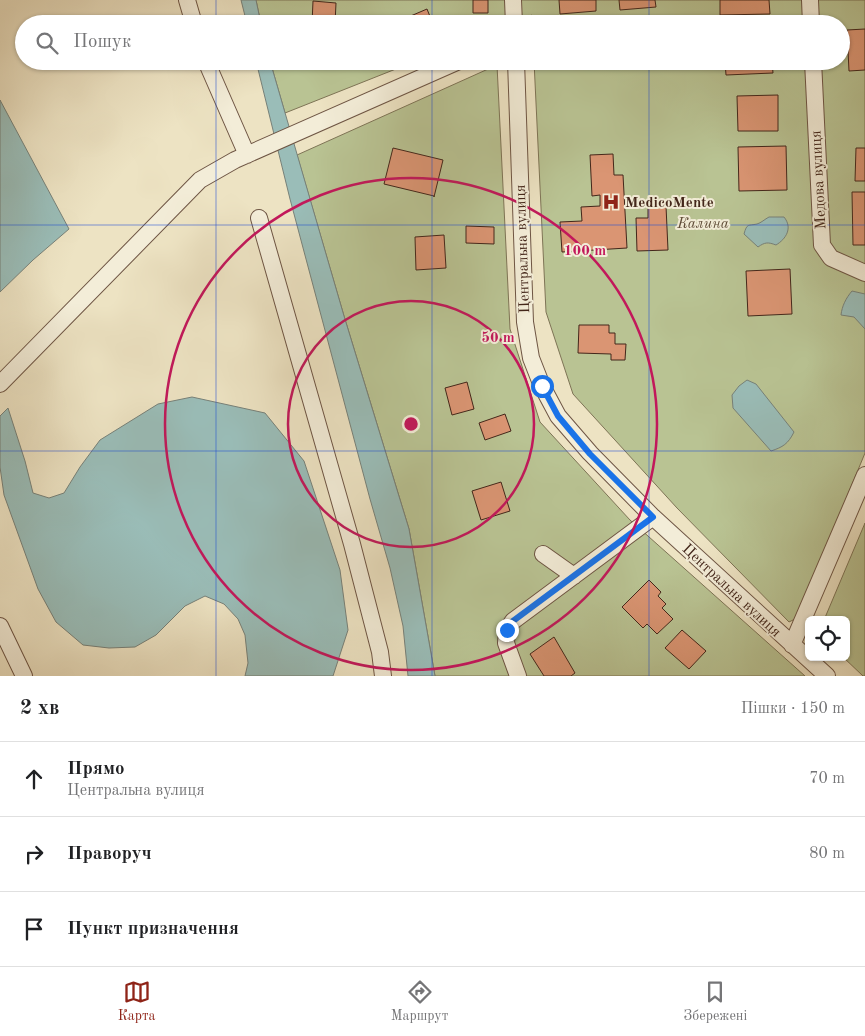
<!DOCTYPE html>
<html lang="uk">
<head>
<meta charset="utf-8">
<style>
	:root { --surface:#fff; --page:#f2f2f2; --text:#202124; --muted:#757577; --line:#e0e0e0; --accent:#8f2418 }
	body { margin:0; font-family:"Old Standard TT",serif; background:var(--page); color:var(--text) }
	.controls { position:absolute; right:15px; bottom:15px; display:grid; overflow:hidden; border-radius:8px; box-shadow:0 1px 4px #0004 }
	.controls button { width:45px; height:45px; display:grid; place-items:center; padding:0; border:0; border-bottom:1px solid var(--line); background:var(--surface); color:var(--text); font:25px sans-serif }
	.stop { position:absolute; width:15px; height:15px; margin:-11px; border:4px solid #1a73e8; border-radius:50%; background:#fff }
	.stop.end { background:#1a73e8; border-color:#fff; box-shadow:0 1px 5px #0008 }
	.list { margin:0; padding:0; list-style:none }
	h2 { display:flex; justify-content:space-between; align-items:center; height:65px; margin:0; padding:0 20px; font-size:21px }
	h2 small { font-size:16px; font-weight:400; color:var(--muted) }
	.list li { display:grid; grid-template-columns:32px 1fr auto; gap:15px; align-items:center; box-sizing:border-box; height:75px; padding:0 20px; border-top:1px solid var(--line) }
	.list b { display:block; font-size:19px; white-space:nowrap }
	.list p { margin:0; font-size:16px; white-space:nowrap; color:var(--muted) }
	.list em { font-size:16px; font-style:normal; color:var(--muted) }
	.icon { flex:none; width:28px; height:28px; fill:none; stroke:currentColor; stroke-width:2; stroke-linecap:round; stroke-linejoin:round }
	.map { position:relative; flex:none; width:865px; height:676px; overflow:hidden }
	.search { position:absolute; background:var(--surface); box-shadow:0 1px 4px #0004; left:15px; right:15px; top:15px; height:55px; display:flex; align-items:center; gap:12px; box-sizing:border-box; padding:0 18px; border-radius:28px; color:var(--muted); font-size:19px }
	.sheet { height:290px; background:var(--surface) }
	nav { display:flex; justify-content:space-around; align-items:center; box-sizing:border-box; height:70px; border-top:1px solid var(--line); background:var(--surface); font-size:14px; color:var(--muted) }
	nav a { display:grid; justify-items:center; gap:2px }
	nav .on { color:var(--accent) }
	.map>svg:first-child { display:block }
	.green { fill:#b9c393; stroke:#7e7456 }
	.water { fill:#9abdb8; stroke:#778179 }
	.building { fill:#da9573; stroke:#43261a }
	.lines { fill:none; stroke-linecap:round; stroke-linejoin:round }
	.minor-casing { stroke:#6e5544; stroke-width:18 }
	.minor { stroke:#f3edd8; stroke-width:16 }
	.route { stroke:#1a73e8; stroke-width:6 }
	.grid { fill:none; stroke:#1d4ed8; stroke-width:1; stroke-opacity:0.55 }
	.ring { fill:none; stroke:#c2185b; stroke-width:2.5 }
	.labels { text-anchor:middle; stroke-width:4; stroke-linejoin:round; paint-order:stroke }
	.street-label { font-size:15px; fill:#43261a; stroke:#f3edd8 }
	.poi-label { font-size:15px; font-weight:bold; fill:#43261a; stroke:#f3edd8; text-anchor:start }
	.park-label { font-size:15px; font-style:italic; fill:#604d38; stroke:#f3edd8 }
	.centre { fill:#c2185b; stroke:#f3edd8; stroke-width:2.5 }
	.ring-label { font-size:15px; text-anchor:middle; font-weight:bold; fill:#c2185b; stroke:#f3edd8; stroke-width:4; stroke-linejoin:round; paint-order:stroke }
</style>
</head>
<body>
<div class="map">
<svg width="865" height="676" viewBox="0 0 865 676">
	<rect width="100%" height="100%" fill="#ede3c3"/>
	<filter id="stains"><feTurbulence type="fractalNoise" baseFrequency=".004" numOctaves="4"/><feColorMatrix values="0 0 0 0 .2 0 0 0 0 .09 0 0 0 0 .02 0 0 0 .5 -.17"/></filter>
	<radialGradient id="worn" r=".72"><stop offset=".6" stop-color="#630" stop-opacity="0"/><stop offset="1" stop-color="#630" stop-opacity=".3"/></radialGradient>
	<path class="green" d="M256 0H865V453L797 618 789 622 677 508 573 394 546 312 534 61H841V24H533L532 15 511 24H261Z
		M270 61H416L285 113Z
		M497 65 510 329 540 422 630 520 805 676H435L409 529 344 316 297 155Z
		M865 523V676H863L843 657H846V620H824Z"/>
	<path class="water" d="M241 0H256L261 24H247Z
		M256 61H270L344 316 409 529 435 676H408L403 626 390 568 370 499 290 199Z
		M0 100 69 229 33 260 0 292Z
		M769 217H784C793 228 786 239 776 245 768 242 765 242 758 247L744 234C747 223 748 226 757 224 761 223 765 219 769 217Z
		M852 291 865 294V329L854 317 841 315C842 306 846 298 852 291Z
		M747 380 756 384 794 432C788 444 783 447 771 451L733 408 732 395 739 386Z
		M192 397 265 413 304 461 340 570 348 630 333 676H245L248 663 245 635 238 619 224 604 205 596 185 606 156 635 135 647 109 648 83 645 56 622 38 589 4 495 0 467V416L8 408 25 461 33 493 49 498 64 493 80 467 100 440 158 404Z"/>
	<path class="building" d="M473 0H488V13H473Z
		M559 0H596V11L560 14Z
		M619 0H655L656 7 620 10Z
		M720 0H769L770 14 720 15Z
		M313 1 336 3 335 24H312Z
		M427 9 433 24H392Z
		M865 29V70L849 71 847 30Z
		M725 61H772L773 73 726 75Z
		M778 95V131H738L737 96Z
		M786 146 787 190 739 191 738 147Z
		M393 148 443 160 434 197V196L384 184Z
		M856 148H865V181H855Z
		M613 154 614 175H623L627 248 562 252 560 222 582 221 581 207 600 206V195L592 196 590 155Z
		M852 192H865V245H853Z
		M648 206H666L668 250 637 251 636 218H648Z
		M466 226 494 227V244L466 243Z
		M444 235 446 268 416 270 415 237Z
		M790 269 792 314 748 316 746 271Z
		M579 325H609V333H615V344H626L625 360H611V354L578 353Z
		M467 382 474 409 452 415 445 388Z
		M505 414 511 431 485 440 479 423Z
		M501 482 510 511 481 520 472 491Z
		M649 580 661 592 658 596 666 604 662 608 673 619 657 634 647 624 643 628 622 607Z
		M682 630 706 651 689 669 665 648Z
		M554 637 575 673 571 676H544L530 654Z"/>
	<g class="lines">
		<g class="minor-casing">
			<path id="minor" d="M187 0 194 24
				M513 0 514 24
				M810 0 811 24
				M206 61 247 155
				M516 61 525 322 531 358 542 386 558 416 590 453 653 517 827 676
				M813 61 822 245 831 258 865 273
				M259 218 352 544 380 652 383 676
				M0 384 200 180 235 160 459 61
				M543 554 574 576
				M0 626 24 676
				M792 645 865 475
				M518 676 506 643 507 630 513 621 653 517"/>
		</g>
		<use href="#minor" class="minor"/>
	</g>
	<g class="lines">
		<path class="route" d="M507 630 513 621 653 517 590 454 558 416 542 386"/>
	</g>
	<path class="grid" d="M216 0V24M432 0V24M649 0V24M216 61V676M432 61V676M649 61V676M0 225H865M0 451H865"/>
	<g class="ring">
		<circle cx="411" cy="424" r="123"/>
		<circle cx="411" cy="424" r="246"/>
	</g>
	<defs>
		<g id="hospital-bare" transform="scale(1.35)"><path d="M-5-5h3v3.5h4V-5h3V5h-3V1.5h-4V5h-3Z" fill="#8f2418" stroke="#f3edd8" stroke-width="2.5" paint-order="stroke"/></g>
	</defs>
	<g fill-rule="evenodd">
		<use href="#hospital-bare" x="611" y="202"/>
	</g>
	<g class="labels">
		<g class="street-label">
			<text transform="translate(818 180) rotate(-93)" y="5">Медова вулиця</text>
			<text transform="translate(522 249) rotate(-92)" y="5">Центральна вулиця</text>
			<text transform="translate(732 590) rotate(43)" y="5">Центральна вулиця</text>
		</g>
		<g class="poi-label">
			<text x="625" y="207">MedicoMente</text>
		</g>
		<g class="park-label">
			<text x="703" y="228">Калина</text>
		</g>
	</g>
	<circle cx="411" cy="424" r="8" class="centre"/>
	<g class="ring-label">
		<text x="585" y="255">100 m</text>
		<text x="498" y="342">50 m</text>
	</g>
	<rect width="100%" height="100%" filter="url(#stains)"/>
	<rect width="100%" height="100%" fill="url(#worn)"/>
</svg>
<div class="controls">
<button><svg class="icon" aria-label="locate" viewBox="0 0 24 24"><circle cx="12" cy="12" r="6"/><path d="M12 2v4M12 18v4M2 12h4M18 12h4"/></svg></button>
</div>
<div class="stop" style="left:542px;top:386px"></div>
<div class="stop end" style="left:507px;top:630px"></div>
<div class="search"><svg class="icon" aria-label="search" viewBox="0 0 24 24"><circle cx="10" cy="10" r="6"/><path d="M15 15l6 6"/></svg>Пошук</div>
</div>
<section class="sheet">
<h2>2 хв<small>Пішки · 150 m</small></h2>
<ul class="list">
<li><svg class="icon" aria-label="ahead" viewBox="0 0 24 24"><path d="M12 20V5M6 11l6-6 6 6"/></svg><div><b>Прямо</b><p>Центральна вулиця</p></div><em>70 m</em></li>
<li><svg class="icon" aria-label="right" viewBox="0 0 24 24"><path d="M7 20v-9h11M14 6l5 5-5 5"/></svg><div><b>Праворуч</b></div><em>80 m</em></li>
<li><svg class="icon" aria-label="arrive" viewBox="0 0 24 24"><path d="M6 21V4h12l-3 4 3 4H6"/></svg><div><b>Пункт призначення</b></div></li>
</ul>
</section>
<nav>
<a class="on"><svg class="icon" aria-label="map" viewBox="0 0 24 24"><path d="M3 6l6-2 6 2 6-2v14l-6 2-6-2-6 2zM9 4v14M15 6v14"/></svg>Карта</a>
<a><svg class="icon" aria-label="directions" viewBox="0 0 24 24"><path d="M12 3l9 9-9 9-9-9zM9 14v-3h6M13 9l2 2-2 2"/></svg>Маршрут</a>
<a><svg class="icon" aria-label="saved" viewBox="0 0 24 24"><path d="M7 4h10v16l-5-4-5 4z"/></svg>Збережені</a>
</nav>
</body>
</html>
